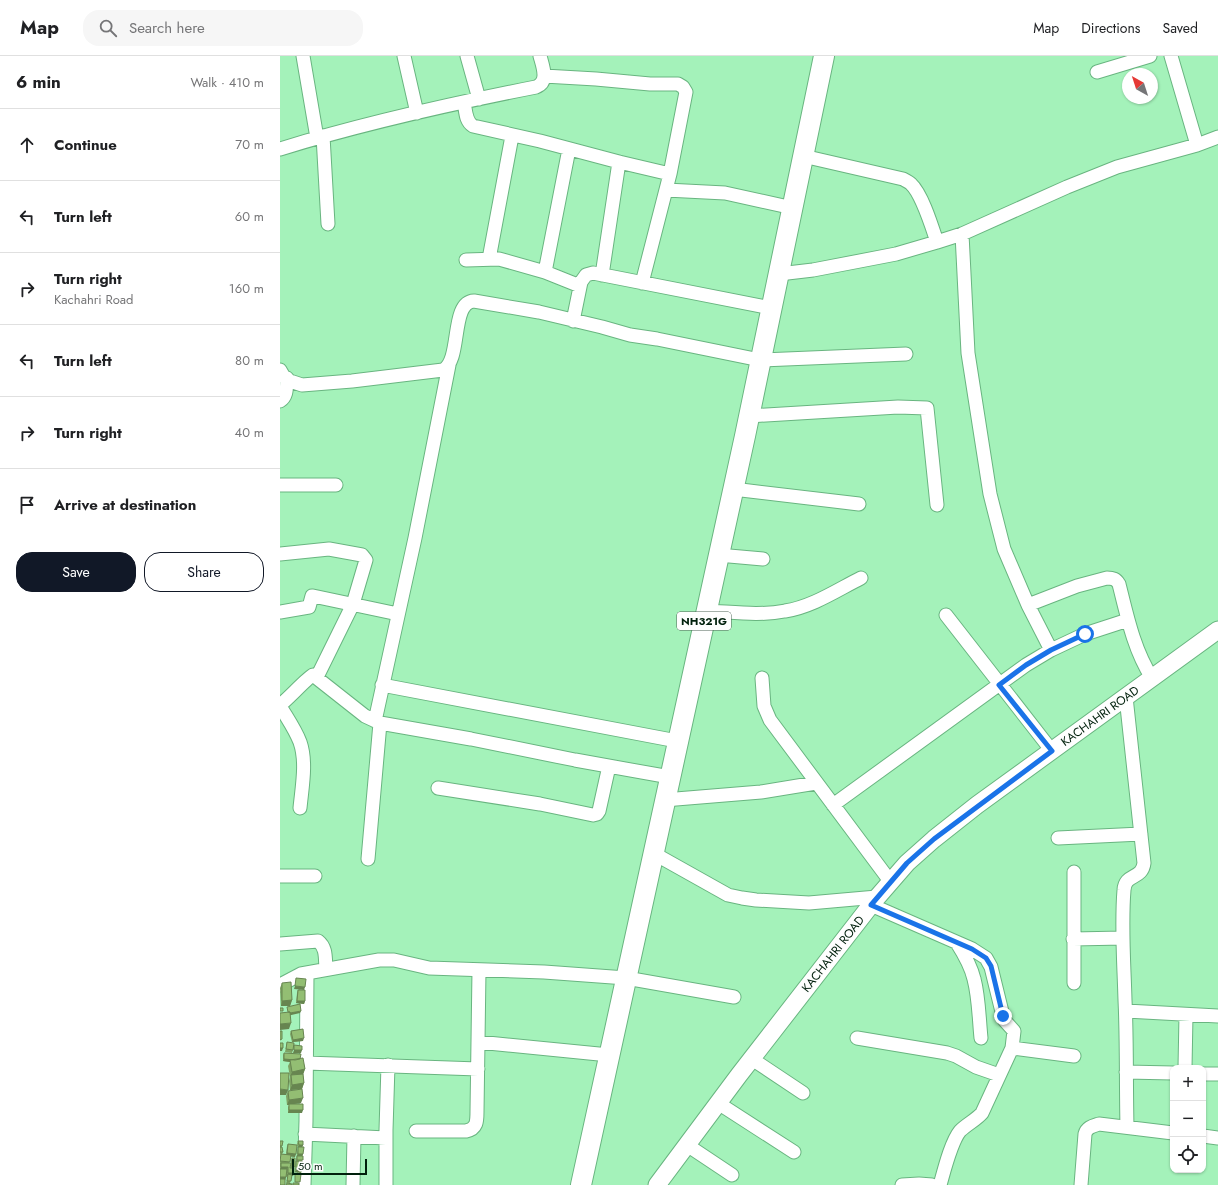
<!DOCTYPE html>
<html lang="en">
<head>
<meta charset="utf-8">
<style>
	:root { --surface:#fff; --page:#f6f6f6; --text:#202124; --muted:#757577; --line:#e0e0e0; --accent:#111827 }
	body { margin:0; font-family:Jost,sans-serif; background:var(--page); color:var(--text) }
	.controls { position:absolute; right:12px; bottom:12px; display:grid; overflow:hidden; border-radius:8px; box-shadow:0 1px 3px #0004 }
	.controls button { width:36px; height:36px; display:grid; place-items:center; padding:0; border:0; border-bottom:1px solid var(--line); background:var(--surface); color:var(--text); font:20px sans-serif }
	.compass { position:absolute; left:842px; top:12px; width:36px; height:36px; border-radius:50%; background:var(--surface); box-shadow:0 1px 3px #0004; rotate:321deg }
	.scale { position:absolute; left:12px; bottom:10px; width:75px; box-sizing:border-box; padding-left:4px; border:2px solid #00200c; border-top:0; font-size:11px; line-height:14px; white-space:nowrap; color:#00200c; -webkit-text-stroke:3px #fefefe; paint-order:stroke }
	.stop { position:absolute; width:12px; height:12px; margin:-9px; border:3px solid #1a73e8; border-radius:50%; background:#fff }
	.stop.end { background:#1a73e8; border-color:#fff; box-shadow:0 1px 4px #0008 }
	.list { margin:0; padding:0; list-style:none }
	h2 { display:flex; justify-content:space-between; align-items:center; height:52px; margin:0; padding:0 16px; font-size:17px }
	h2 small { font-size:13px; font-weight:400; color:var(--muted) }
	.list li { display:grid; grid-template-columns:26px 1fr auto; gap:12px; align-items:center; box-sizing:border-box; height:72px; padding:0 16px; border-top:1px solid var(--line) }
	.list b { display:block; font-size:15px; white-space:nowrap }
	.list p { margin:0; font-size:13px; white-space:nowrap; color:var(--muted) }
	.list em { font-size:13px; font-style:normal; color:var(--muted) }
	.actions { display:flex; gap:8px; padding:12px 16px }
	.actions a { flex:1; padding:9px 0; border:1px solid var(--accent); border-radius:16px; text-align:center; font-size:14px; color:var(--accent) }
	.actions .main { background:var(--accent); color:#fff }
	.icon { flex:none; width:22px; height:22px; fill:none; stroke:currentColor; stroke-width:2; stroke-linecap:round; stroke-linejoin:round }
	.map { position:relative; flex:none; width:938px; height:1129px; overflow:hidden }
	header { display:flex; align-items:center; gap:24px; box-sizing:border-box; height:56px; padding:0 20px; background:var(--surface); border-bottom:1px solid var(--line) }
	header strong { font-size:19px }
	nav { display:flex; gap:22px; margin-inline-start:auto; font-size:14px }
	.search { width:280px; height:36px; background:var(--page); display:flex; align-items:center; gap:10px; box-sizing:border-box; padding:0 14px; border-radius:16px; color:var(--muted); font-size:15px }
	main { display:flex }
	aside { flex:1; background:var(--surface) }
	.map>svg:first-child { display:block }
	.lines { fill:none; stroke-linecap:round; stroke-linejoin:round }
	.minor-casing { stroke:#69b580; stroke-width:15 }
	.major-casing { stroke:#69b580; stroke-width:19 }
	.highway-casing { stroke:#69b580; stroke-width:22 }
	.minor { stroke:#fff; stroke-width:13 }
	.major { stroke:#fff; stroke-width:17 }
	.highway { stroke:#fff; stroke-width:20 }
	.wall { fill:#7ea363 }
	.shaded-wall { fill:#678550 }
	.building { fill:#93be73; stroke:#678550 }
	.route { stroke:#1a73e8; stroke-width:5 }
	.labels { text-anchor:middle; stroke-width:3; stroke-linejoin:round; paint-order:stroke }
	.shield { fill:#fefefe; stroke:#4c6355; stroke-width:1 }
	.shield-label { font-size:11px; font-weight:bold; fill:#00200c }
	.street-label { font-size:12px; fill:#00200c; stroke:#fefefe }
</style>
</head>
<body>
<header>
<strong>Map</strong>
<div class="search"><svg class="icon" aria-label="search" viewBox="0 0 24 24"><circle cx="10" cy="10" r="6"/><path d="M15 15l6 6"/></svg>Search here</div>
<nav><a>Map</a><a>Directions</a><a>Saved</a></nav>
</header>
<main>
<aside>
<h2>6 min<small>Walk · 410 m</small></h2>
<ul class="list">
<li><svg class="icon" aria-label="ahead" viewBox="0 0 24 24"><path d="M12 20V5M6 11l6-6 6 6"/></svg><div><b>Continue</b></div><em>70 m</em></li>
<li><svg class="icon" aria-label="left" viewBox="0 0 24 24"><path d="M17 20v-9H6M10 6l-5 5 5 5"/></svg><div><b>Turn left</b></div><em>60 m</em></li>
<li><svg class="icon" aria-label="right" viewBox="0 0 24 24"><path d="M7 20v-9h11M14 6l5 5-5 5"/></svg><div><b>Turn right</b><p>Kachahri Road</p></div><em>160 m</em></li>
<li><svg class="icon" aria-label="left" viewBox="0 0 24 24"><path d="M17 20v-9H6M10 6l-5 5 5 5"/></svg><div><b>Turn left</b></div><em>80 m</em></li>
<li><svg class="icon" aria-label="right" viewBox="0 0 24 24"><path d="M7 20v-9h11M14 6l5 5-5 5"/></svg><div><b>Turn right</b></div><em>40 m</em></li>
<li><svg class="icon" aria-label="arrive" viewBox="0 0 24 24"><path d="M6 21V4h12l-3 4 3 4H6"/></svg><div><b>Arrive at destination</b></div></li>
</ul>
<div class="actions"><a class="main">Save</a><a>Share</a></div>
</aside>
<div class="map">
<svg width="938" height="1129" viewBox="0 0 938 1129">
	<rect width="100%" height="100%" fill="#a4f2ba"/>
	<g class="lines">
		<g class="minor-casing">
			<path id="minor" d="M23 0 37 82
				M124 0 137 57
				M187 0 199 43
				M891 0 917 89
				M817 16 870 0
				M264 20 316 23 370 28H398L403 31 406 36 390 118 362 227
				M184 46C186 55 185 65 193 70L260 85 339 106 390 118
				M43 80 48 168
				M0 93C84 67 170 48 256 31 269 26 263 11 260 0
				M523 100 623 123C625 124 629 126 631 128 642 138 652 171 657 186
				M386 134 445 137 513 152
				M682 178 688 297 710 438 724 493 748 549 771 594
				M209 203 232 80
				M186 204 219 203 265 216 300 230
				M265 216 289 93
				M499 218 533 214 616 198 657 186 682 178 787 131 837 111 917 89 938 81
				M322 219 339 106
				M293 265 301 226 306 219 313 217 491 252
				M0 314 4 321 10 325 22 329 72 325 163 314C182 304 170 246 194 245L259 256 322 271 350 279 377 283 480 304 626 298
				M0 345C8 340 6 330 7 322
				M469 360 618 351 647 352 657 449
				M0 429H56
				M453 433 579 448
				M0 498 49 493 82 499 86 504 73 548 37 621
				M438 499 483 503
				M748 549 797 530 827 522C833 522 836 523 839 528 847 560 854 594 872 622
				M426 555C452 556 480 560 505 555 532 551 557 534 581 522
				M0 556 29 551 32 540H33L118 558
				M666 559 772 695
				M482 622 484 650 490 664 610 825
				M102 629 397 685
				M846 641 864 807C862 824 845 817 844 834 841 870 844 907 845 944 847 986 846 1029 847 1071
				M0 649C7 644 28 621 33 619L85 660 100 667 191 683 295 704 390 721
				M0 650C7 662 15 673 20 686 27 706 22 731 20 752
				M95 665 135 482 169 309
				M158 732 260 748 313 759 317 758 319 755 329 710
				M384 744 481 736 536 727
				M553 749 746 609 771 594 805 578 848 564
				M778 782 861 778
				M373 797 448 839 462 842 476 844 529 847 597 841
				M88 803 100 667
				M0 820H35
				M591 849 692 893 706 902 711 911 723 960 725 965 734 975 732 992 702 1057C696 1064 687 1068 680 1075 671 1086 664 1115 660 1129
				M793 883 843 882
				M677 887C684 898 691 910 694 923 699 942 699 963 701 982
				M0 888 38 885C47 892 45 903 46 913
				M794 927V816
				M0 929 21 918 99 904H114L149 912 264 916 346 922 454 941
				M846 955 938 960
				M577 982 667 997 676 1000 696 1011 719 1019
				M198 986 329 999
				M732 992 794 1000
				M472 1003 523 1037
				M26 1007 198 1013
				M905 1012 906 959
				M846 1016 893 1017
				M923 1018H938
				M438 1047 514 1096
				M136 1075H186C197 1073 197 1065 197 1056L199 914
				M25 1078 106 1082
				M923 1080 938 1082
				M407 1089 452 1119
				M24 1129 26 1065 27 917
				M73 1129 74 1080
				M106 1129V1074L108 1009
				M622 1129 639 1128 652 1129
				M801 1129 805 1078C807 1071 813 1070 819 1068L893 1077"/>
		</g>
		<g class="major-casing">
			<path id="major" d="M377 1129 459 1019 594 845 627 807 654 783 697 749 938 574"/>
		</g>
		<g class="highway-casing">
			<path id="highway" d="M301 1129 465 380 544 0"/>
		</g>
		<use href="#minor" class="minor"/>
		<use href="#major" class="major"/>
		<use href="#highway" class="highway"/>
	</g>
	<path class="wall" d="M2 927 12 944 10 950H1L0 932Z
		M18 934 25 945 24 948 16 947 17 937Z
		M11 975 23 985 12 986 10 978Z
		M7 986 13 994 12 997 5 996Z
		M4 997 20 1003 25 1013 23 1018 24 1027 22 1033 10 1034 9 1025 10 1021 8 1010 10 1006 3 1005V999Z
		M8 1035 21 1047 13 1048 22 1057H8V1051L9 1049H7L6 1040Z
		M0 1085 3 1096 2 1098H6L7 1090 8 1088 15 1101 11 1100 9 1107 11 1112V1104L12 1102 14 1117 13 1120H12L10 1127H6L8 1120H7L5 1124 0 1129V1103L1 1098 0 1099Z
		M18 1085 23 1089 22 1091 23 1098 22 1100V1114L21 1117 15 1116 16 1103 18 1092 17 1088Z"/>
	<path class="shaded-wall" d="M15 930 25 931 24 934 14 933Z
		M12 944 10 950H1L2 945Z
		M17 945H25L24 948 16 947Z
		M21 955 20 957 7 960 8 957Z
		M11 967 9 973 0 974V968Z
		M24 982 23 985 12 986 13 984Z
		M0 992H3L2 995H0Z
		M14 994H22L21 997H13Z
		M4 1003 20 1004H10V1006L3 1005Z
		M25 1013 23 1019H11L10 1021 12 1016Z
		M24 1027 22 1033 10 1034 12 1029Z
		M0 1033 8 1034 6 1039H0Z
		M23 1042 21 1047 7 1049 9 1044Z
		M9 1054H23L22 1057H8Z
		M19 1089H23L22 1092H18Z
		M7 1097 16 1098 15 1101 6 1100Z
		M18 1098H23L22 1101 17 1100Z
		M1 1111H8L7 1114H0Z
		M16 1114H22L21 1117 15 1116Z
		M8 1117H14L13 1120H7Z
		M0 1121H6L5 1124H0Z"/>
	<path class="building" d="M16 922 26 923 25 931 15 930Z
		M11 926 12 944 2 945V927Z
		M18 934H25V945H17Z
		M20 948 21 955 10 957V956H8L7 951Z
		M0 952H3V955H0Z
		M10 956 11 967 0 968V957Z
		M23 973 24 982 13 984 11 975Z
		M0 975H2V983L0 984Z
		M7 986 14 987 13 994 6 993Z
		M0 987H3V992H0Z
		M14 989 22 990V994H14Z
		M4 997 21 998 20 1003 15 1004 4 1003Z
		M23 1002 25 1013 12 1016 10 1004Z
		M0 1017H9L8 1034 0 1033Z
		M23 1018 24 1027 12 1029 11 1019Z
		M22 1033 23 1042 9 1044 8 1035Z
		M9 1048H23V1054H9Z
		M0 1085H3L2 1090H0Z
		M18 1085H23V1089H19Z
		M8 1088 17 1089 16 1098 7 1097Z
		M0 1091H2L3 1096H0Z
		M18 1091H24L23 1098H18Z
		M1 1098 11 1099 10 1106 0 1105Z
		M17 1100H23V1104H17Z
		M12 1102H15V1111H12Z
		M16 1105 23 1106 22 1114H16Z
		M1 1107H11L10 1112H14V1117H8V1111H1Z
		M0 1113H7L6 1121H0Z
		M15 1117 21 1118 20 1126H15Z
		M8 1118 12 1119 11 1125H7Z
		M0 1123H5V1129H0Z
		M7 1127 12 1128V1129H6Z
		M13 1127H19V1129H13Z"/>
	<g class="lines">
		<path class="route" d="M723 960 711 910 706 902 692 893 591 849 627 807 654 783 772 695 719 629 746 609 771 594 805 578"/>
	</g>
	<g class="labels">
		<rect class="shield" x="397" y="556" width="54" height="18" rx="3"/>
		<g class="shield-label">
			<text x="424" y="569">NH321G</text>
		</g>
		<g class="street-label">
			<text transform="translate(820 660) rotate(-36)" y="4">KACHAHRI ROAD</text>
			<text transform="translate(553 898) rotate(-52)" y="4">KACHAHRI ROAD</text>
		</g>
	</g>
</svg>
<div class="controls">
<button>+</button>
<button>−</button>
<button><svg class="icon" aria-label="locate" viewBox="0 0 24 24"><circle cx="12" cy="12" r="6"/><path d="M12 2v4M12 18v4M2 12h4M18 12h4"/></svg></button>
</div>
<svg class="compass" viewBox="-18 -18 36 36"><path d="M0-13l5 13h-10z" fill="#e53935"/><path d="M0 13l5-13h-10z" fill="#757577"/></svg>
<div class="scale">50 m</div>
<div class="stop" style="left:805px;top:578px"></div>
<div class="stop end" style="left:723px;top:960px"></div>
</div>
</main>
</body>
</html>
